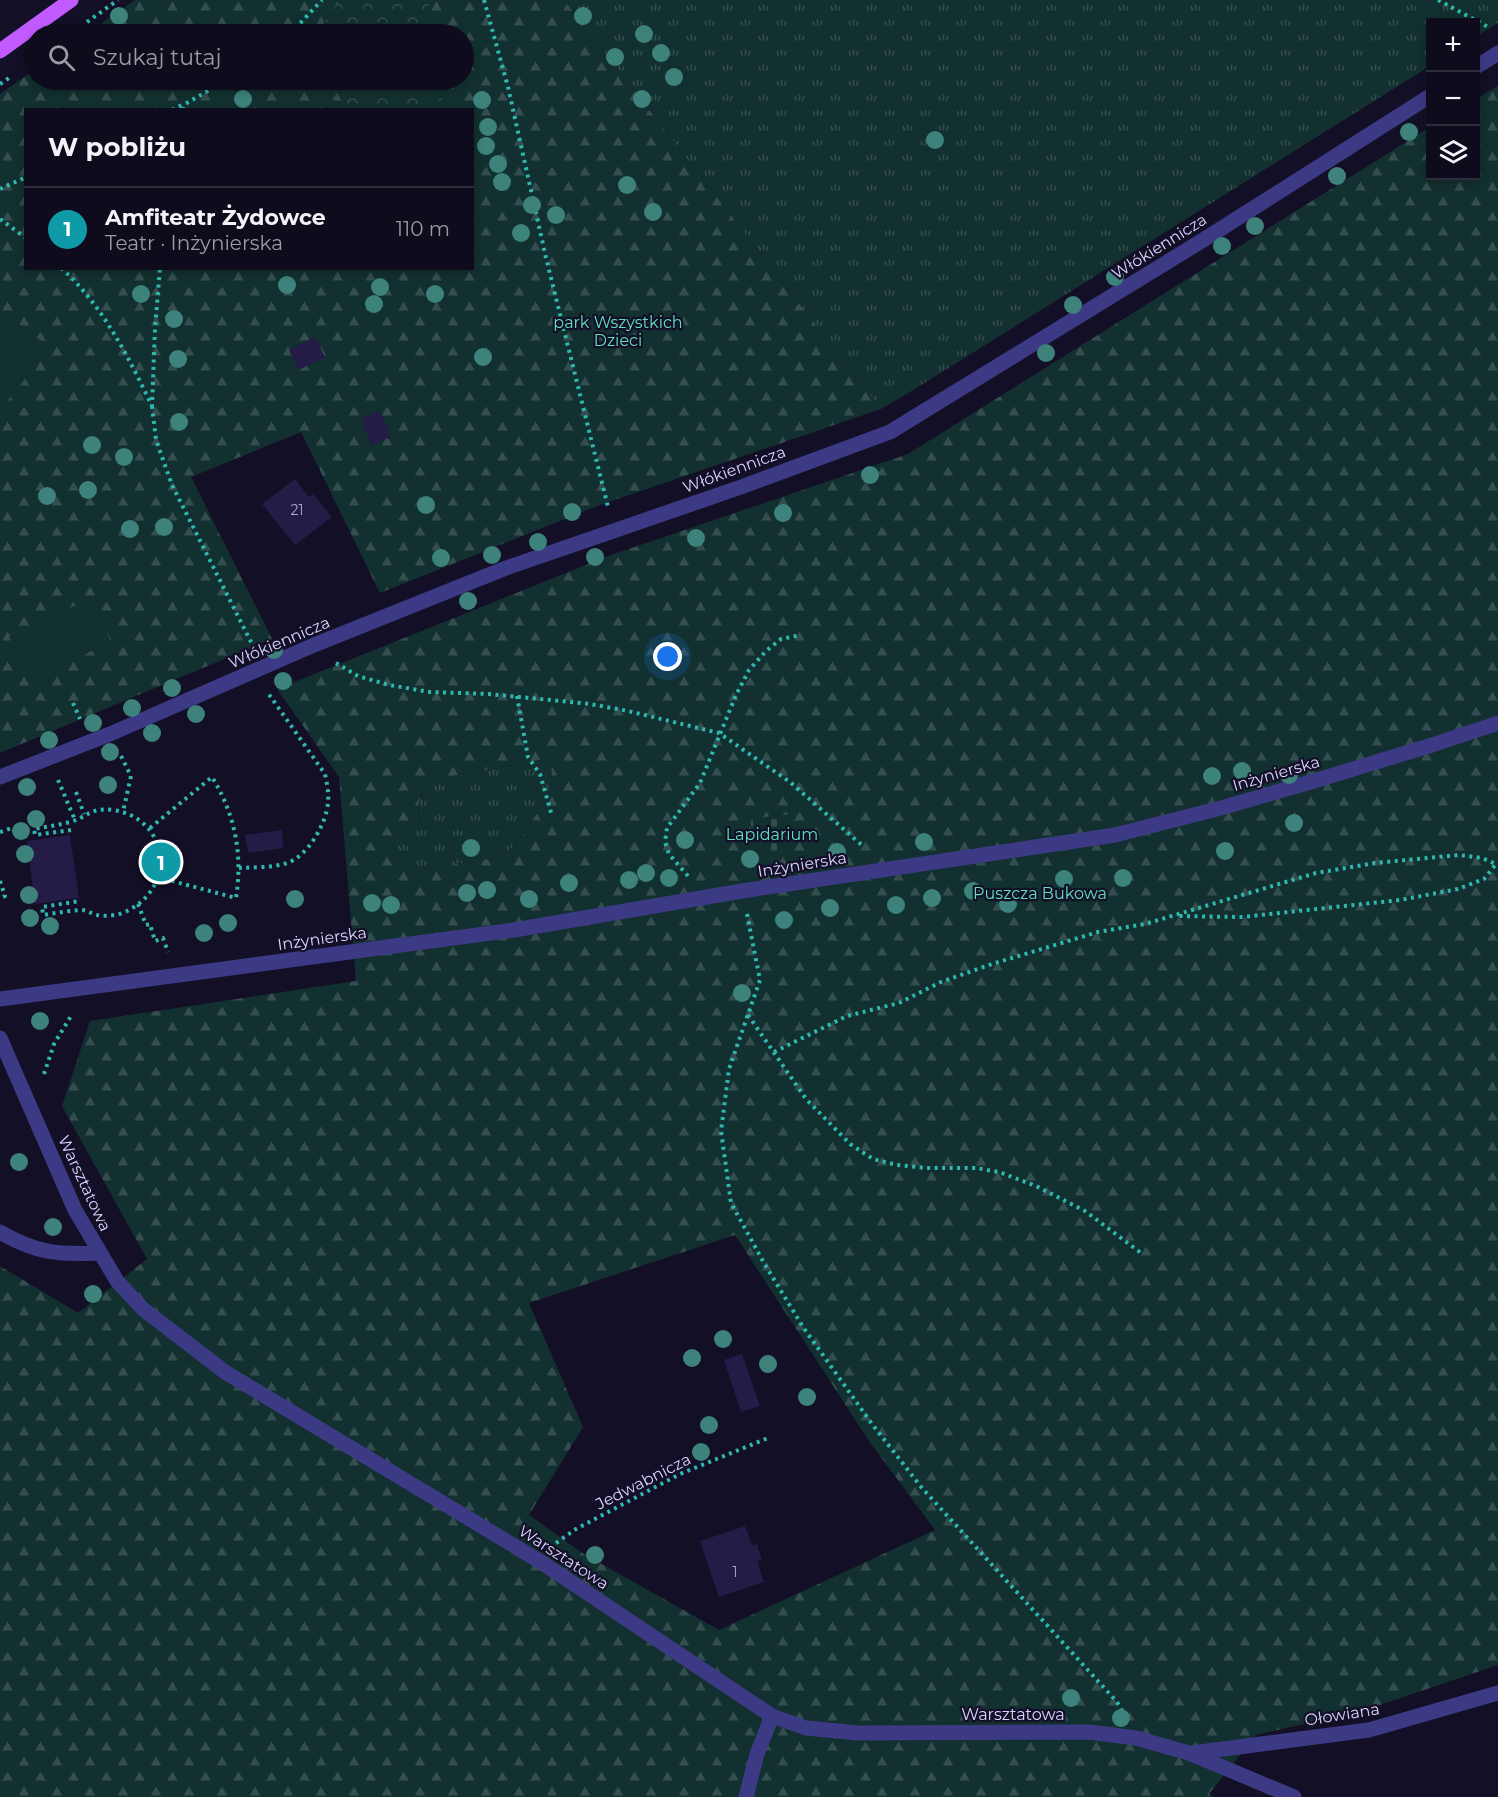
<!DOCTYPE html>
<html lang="pl">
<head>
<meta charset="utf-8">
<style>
	:root { --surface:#0e0b1c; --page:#171425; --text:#f1f3f6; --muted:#9b9ba3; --line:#2e2b3b; --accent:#00e5ff }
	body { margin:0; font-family:Montserrat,sans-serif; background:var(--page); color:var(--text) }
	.controls { position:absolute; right:18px; top:18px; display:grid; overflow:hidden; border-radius:0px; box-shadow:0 3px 9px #0003 }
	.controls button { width:54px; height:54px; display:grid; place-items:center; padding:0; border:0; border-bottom:2px solid var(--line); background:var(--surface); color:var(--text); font:30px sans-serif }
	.you { position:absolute; left:668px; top:657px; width:21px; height:21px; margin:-15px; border:4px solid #fff; border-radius:50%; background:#1a73e8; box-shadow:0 0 0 9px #1a73e833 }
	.badge { display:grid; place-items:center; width:39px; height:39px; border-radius:50%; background:var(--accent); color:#fff; font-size:20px; font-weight:700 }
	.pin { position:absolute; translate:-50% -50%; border:3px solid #fff; box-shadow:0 2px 6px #0006 }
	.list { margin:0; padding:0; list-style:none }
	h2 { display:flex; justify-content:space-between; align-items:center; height:78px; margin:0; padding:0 24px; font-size:26px }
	h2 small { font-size:20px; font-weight:400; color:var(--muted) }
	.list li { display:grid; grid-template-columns:39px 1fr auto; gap:18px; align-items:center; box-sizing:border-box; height:84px; padding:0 24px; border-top:2px solid var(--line) }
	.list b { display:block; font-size:22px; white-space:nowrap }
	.list p { margin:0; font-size:20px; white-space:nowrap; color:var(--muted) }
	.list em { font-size:20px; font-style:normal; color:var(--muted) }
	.icon { flex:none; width:33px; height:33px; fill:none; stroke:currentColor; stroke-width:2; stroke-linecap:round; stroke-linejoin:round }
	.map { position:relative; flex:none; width:1498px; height:1797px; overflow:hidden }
	.search { position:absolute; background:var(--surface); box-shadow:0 3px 9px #0003; left:24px; top:24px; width:450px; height:66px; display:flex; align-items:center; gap:15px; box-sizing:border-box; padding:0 21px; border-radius:33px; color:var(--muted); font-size:22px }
	.panel { position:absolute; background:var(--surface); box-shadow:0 3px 9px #0003; left:24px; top:108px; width:450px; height:162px; border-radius:0px }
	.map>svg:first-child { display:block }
	.grass { fill:url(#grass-tufts) }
	.forest { fill:url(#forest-firs); fill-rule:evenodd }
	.cemetery { fill:url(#cemetery-stones) }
	.park { fill:url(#park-crowns) }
	.garden { fill:#12302f }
	.building { fill:#241b47 }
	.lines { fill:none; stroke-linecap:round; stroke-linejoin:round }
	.path { stroke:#2fb8b0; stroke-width:4; stroke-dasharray:3 4.5; stroke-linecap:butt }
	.minor { stroke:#3d3a85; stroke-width:15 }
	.major { stroke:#c25bff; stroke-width:15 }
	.tree { fill:#3d827b }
	.labels { text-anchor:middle; stroke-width:4.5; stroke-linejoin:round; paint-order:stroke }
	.number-label { font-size:14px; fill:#aca6d1 }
	.street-label { font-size:16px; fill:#d9d4ff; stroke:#130f26 }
	.park-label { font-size:16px; fill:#5fe0c0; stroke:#130f26 }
</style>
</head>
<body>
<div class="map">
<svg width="1498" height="1797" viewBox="0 0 1498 1797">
	<defs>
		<pattern id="grass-tufts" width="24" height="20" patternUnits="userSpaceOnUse" patternTransform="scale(1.5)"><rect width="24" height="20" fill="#12302f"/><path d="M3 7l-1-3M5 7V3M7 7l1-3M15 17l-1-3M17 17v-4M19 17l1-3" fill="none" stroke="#344d4e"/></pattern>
		<pattern id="forest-firs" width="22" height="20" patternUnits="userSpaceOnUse" patternTransform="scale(1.5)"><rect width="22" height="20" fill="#12302f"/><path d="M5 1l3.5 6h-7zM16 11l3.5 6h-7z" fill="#344d4e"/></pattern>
		<pattern id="cemetery-stones" width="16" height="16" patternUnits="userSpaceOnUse" patternTransform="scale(1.5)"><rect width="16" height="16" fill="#12302f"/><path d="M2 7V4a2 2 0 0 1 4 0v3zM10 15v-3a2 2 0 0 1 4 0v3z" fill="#344d4e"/></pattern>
		<pattern id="park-crowns" width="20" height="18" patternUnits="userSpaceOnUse" patternTransform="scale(1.5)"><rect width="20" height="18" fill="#12302f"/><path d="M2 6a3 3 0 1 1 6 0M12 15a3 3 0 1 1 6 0" fill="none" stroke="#344d4e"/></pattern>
	</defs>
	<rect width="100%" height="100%" fill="#130f26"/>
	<path class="grass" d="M564 0H1498V23L1476 37V22H1430V66L915 389 881 409Z
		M541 760 551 762 552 784 538 812 514 847 495 858 455 864 427 871 408 867 398 859 393 844 396 831 404 825H420C417 803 418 797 432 780Z"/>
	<path class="forest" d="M135 0H564L881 409 597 506 380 593 301 432 191 477 272 639 0 753V94L34 70V80H464V34H86ZM26 110H472V268H26Z
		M1498 86V1665L1365 1710 1256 1735 1209 1794 1213 1797H0V1266L78 1313 147 1259 62 1106 90 1021 356 981 339 777 277 689 611 555 908 454 1430 127V176H1476V99ZM541 760 551 762 552 784 538 812 514 847 495 858 455 864 427 871 408 867 398 858 393 844 396 831 404 825 420 826C417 803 417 797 432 780ZM735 1235 869 1441 935 1530 719 1630 584 1554 529 1515 583 1427 529 1303Z"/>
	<path class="cemetery" d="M787 812 795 846 758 855 750 821Z"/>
	<path class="park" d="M340 0H427L437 34H316Z
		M330 80H451L455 93 420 109H346Z"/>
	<path class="garden" d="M0 309 50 348 0 410Z
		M91 598 111 642 30 680 9 637Z"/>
	<path class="building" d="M315 337 325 357 299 370 289 350Z
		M380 411 391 437 371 445 361 419Z
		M295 479 309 497 313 494 332 517 295 545 262 504Z
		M282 830 283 848 248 853 245 835Z
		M70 835 79 898 35 904 27 841Z
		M742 1354 760 1406 741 1412 724 1360Z
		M745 1526 752 1545 757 1544 762 1560 757 1561 764 1582 719 1597 700 1541Z"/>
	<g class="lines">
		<path class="path" d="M484 0 508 87 546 258 608 507
			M1438 0 1490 28
			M87 22 118 0
			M290 34 322 0
			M0 84 12 76
			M172 110 184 104
			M183 110 185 104 227 80
			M0 189 26 177
			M0 219 26 238
			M61 268C102 304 129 358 152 406L155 329 160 268
			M152 406 156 440 172 485 252 644
			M336 663 358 676 389 685 430 692 489 694 590 704 628 711 719 733 790 782 864 847
			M517 696 528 757 540 774 552 816
			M73 703 80 719
			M121 756 131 776 123 812
			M58 780 75 820
			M76 792 84 814
			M150 828 212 777C235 814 243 855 236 898L157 877
			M71 830 35 835 34 829C46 827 58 825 70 822 88 817 90 807 113 810 168 818 177 885 129 910 121 915 106 917 97 915 91 914 86 909 80 910 68 911 56 913 43 915L42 907 80 901
			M0 832 12 828
			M239 868C254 867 272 868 287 863 308 856 326 824 328 803 329 793 327 784 325 774L268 693
			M688 876 669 854 665 842 667 828 700 783 736 695 749 670 766 651 781 639 801 635
			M0 881 5 896 0 898
			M138 904 146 925 150 924 155 941 163 938 168 952
			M747 914 760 980 729 1069 721 1131 731 1203 764 1263 803 1327 872 1424 922 1488 1117 1702 1122 1711
			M748 1015 806 1099 850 1144 873 1159 897 1165 926 1168H976L999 1172 1036 1186 1085 1211 1141 1253
			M774 1052 847 1016 899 1003 941 982 992 964 1098 932 1145 924 1316 873 1375 863 1459 855 1482 858 1496 864 1484 879 1458 889 1400 900 1242 917 1175 916
			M44 1074 54 1044 71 1016
			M556 1543 576 1529 680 1474 768 1438"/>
		<path class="minor" d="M1476 67 1498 53
			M0 777 110 734 314 645 506 568 741 487 890 432 1200 242 1430 96
			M0 999 514 930 742 891 1115 835 1221 808 1314 781 1432 745 1498 723
			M0 1038 75 1210 117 1281 143 1309 225 1372 541 1562 772 1716 806 1728 858 1733 1089 1732 1136 1738 1189 1753 1294 1797
			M0 1232C36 1253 58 1255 99 1253
			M1192 1753 1369 1730 1498 1693
			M746 1797 757 1754 772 1716"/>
		<path class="major" d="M0 51 71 0"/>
	</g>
	<g class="tree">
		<circle cx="119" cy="16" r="9"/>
		<circle cx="583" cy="16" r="9"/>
		<circle cx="644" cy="34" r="9"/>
		<circle cx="661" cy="53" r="9"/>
		<circle cx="615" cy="57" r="9"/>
		<circle cx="674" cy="77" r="9"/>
		<circle cx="243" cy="99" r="9"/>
		<circle cx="642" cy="99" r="9"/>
		<circle cx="482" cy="100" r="9"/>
		<circle cx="488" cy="127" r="9"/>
		<circle cx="1409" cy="132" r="9"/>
		<circle cx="935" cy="140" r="9"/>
		<circle cx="486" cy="146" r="9"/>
		<circle cx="498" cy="164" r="9"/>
		<circle cx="1337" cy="176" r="9"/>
		<circle cx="502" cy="182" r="9"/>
		<circle cx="627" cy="185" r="9"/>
		<circle cx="532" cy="205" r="9"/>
		<circle cx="653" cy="212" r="9"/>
		<circle cx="556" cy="215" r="9"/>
		<circle cx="1255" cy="226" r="9"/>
		<circle cx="521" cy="233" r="9"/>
		<circle cx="1222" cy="246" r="9"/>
		<circle cx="1115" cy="277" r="9"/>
		<circle cx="287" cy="285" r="9"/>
		<circle cx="380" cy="287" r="9"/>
		<circle cx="141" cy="294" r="9"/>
		<circle cx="435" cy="294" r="9"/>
		<circle cx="374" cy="304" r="9"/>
		<circle cx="1073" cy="305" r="9"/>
		<circle cx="174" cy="319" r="9"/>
		<circle cx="1046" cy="353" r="9"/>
		<circle cx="483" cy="357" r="9"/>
		<circle cx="178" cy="359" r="9"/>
		<circle cx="179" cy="422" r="9"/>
		<circle cx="92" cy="445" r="9"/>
		<circle cx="124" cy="457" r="9"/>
		<circle cx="870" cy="475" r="9"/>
		<circle cx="88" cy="490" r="9"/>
		<circle cx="47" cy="496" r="9"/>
		<circle cx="426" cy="505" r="9"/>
		<circle cx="572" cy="512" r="9"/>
		<circle cx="783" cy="513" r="9"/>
		<circle cx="164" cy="527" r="9"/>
		<circle cx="130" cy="529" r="9"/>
		<circle cx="696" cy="538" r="9"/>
		<circle cx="538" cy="542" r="9"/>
		<circle cx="492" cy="555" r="9"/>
		<circle cx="595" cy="557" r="9"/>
		<circle cx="441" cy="558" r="9"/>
		<circle cx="468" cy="601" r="9"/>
		<circle cx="274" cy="650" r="9"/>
		<circle cx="283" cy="681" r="9"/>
		<circle cx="172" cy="688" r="9"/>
		<circle cx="132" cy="708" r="9"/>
		<circle cx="196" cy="714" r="9"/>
		<circle cx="93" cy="723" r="9"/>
		<circle cx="152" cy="733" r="9"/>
		<circle cx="49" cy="740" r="9"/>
		<circle cx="110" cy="752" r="9"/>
		<circle cx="1242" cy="771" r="9"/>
		<circle cx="1289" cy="775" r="9"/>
		<circle cx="1212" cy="776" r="9"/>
		<circle cx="108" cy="785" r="9"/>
		<circle cx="27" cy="787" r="9"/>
		<circle cx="36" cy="819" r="9"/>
		<circle cx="1294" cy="823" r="9"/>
		<circle cx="21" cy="831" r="9"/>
		<circle cx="685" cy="840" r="9"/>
		<circle cx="924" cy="842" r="9"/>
		<circle cx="471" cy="848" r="9"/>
		<circle cx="1225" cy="851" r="9"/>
		<circle cx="837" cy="852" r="9"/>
		<circle cx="25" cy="854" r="9"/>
		<circle cx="750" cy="859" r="9"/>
		<circle cx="646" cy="873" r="9"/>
		<circle cx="669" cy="878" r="9"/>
		<circle cx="1123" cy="878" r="9"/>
		<circle cx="1064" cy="879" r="9"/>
		<circle cx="629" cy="880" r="9"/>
		<circle cx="569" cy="883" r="9"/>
		<circle cx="487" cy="890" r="9"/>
		<circle cx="973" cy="891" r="9"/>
		<circle cx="467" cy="893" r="9"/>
		<circle cx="29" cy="895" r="9"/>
		<circle cx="932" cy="898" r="9"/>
		<circle cx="295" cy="899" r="9"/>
		<circle cx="529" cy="899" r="9"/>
		<circle cx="372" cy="903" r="9"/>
		<circle cx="1008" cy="904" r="9"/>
		<circle cx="391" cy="905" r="9"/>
		<circle cx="896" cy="905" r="9"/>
		<circle cx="830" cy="908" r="9"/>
		<circle cx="30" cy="918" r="9"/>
		<circle cx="784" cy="920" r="9"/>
		<circle cx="228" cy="923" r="9"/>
		<circle cx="50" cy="926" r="9"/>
		<circle cx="204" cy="933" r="9"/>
		<circle cx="742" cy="993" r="9"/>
		<circle cx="40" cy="1021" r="9"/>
		<circle cx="19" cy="1162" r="9"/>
		<circle cx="53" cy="1227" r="9"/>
		<circle cx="93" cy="1294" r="9"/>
		<circle cx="723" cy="1339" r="9"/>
		<circle cx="692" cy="1358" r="9"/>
		<circle cx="768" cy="1364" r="9"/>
		<circle cx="807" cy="1397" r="9"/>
		<circle cx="709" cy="1425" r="9"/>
		<circle cx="701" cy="1452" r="9"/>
		<circle cx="595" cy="1555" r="9"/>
		<circle cx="1071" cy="1698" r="9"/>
		<circle cx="1121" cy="1718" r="9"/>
	</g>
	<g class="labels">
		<g class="number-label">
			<text x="297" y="515">21</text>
			<text x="735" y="1577">1</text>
		</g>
		<g class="street-label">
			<text transform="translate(1159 246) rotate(-32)" y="6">Włókiennicza</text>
			<text transform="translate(734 469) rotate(-20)" y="6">Włókiennicza</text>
			<text transform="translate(279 642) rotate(-23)" y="6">Włókiennicza</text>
			<text transform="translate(1276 773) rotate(-16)" y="6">Inżynierska</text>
			<text transform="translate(802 864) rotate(-9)" y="6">Inżynierska</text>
			<text transform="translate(322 938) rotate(-8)" y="6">Inżynierska</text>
			<text transform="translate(85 1183) rotate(65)" y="6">Warsztatowa</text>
			<text transform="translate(643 1481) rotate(-27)" y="6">Jedwabnicza</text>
			<text transform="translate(564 1557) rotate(33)" y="6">Warsztatowa</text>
			<text x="1013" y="1720">Warsztatowa</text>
			<text transform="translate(1342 1714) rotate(-9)" y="6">Ołowiana</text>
		</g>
		<g class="park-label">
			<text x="618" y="328">park Wszystkich<tspan x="618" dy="18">Dzieci</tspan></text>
			<text x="772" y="840">Lapidarium</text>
			<text x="1040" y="899">Puszcza Bukowa</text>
		</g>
	</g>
</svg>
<div class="controls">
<button>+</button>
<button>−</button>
<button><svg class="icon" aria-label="layers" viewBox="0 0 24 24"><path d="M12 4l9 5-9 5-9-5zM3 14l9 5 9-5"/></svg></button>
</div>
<div class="you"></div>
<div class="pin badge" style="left:161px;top:862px;background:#0f9aa8">1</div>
<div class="search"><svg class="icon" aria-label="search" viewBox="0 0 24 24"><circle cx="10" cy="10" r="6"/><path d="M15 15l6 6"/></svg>Szukaj tutaj</div>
<section class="panel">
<h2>W pobliżu<small></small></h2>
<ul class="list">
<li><span class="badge" style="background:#0f9aa8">1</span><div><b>Amfiteatr Żydowce</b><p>Teatr · Inżynierska</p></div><em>110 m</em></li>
</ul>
</section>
</div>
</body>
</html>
